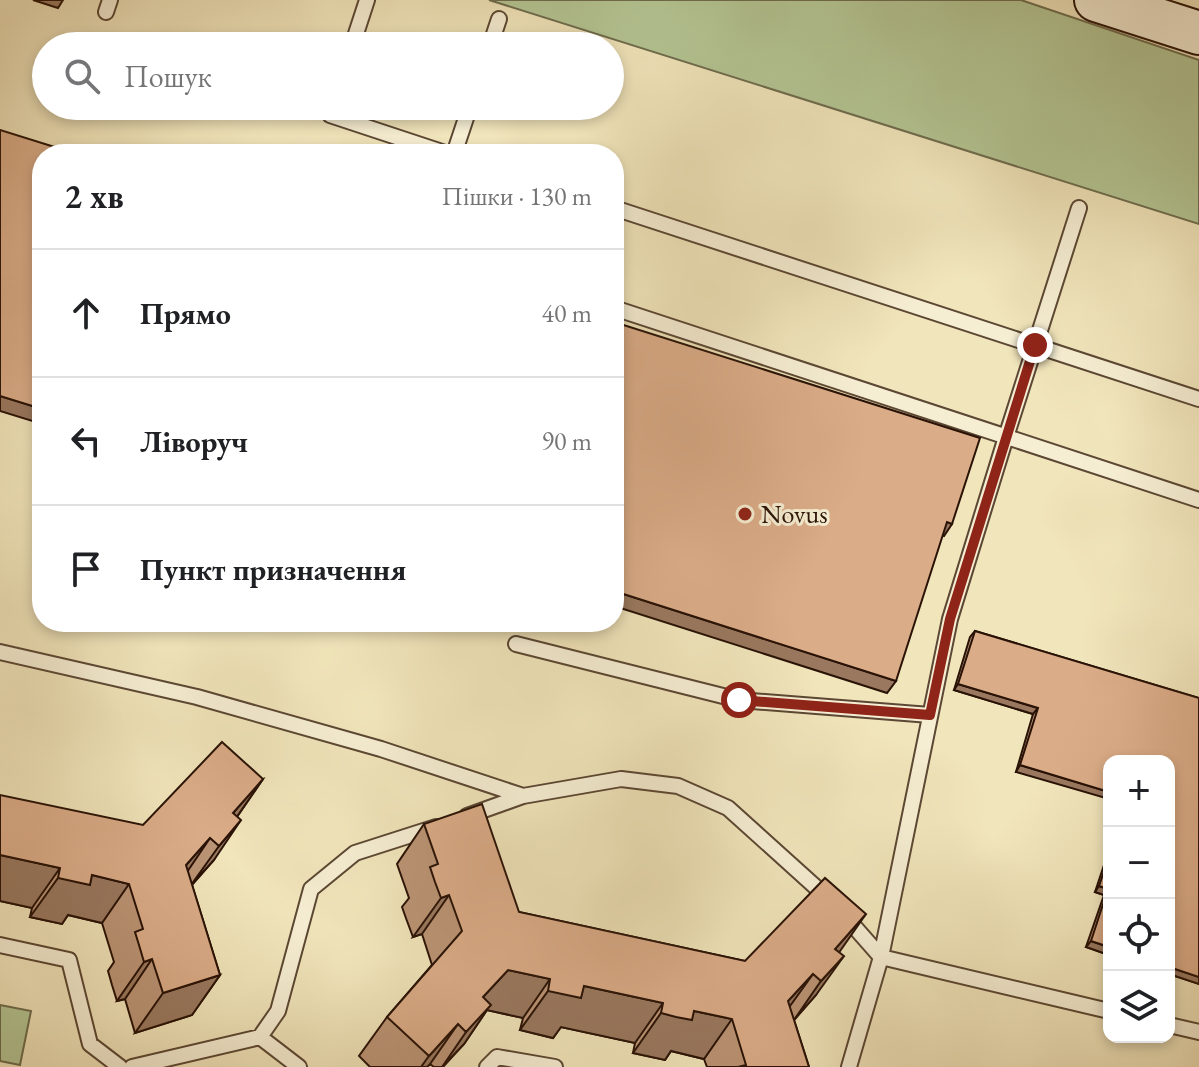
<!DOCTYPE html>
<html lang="uk">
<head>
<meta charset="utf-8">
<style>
	:root { --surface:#fff; --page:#f6f6f6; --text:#202124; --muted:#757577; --line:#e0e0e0 }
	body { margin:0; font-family:"EB Garamond",serif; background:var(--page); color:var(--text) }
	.controls { position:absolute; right:24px; bottom:24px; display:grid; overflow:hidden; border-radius:16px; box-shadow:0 4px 12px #0003 }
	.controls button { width:72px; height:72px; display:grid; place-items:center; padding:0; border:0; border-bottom:2px solid var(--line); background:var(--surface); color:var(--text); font:40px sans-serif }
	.stop { position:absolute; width:24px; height:24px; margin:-18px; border:6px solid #8f2418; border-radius:50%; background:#fff }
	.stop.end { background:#8f2418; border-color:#fff; box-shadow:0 2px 8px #0008 }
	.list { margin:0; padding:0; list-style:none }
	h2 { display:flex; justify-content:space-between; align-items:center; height:104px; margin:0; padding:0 32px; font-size:34px }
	h2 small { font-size:26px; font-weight:400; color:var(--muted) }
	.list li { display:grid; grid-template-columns:52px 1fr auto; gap:24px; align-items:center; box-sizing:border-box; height:128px; padding:0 32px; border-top:2px solid var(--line) }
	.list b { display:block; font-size:30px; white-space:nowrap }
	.list em { font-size:26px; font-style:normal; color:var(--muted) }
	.icon { flex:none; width:44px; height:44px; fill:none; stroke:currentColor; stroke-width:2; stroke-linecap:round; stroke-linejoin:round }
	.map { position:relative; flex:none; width:1199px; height:1067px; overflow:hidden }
	.search { position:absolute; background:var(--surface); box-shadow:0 4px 12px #0003; left:32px; top:32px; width:592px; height:88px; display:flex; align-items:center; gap:20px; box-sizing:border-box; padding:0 28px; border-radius:44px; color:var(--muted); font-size:30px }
	.panel { position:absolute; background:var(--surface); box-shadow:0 4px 12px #0003; left:32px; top:144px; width:592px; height:488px; border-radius:32px }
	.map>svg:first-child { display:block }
	.green { fill:#b4c694; stroke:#6e6c4d; stroke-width:2 }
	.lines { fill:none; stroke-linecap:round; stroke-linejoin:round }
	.lane-casing { stroke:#5b4733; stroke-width:18 }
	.secondary-casing { stroke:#291206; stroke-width:46 }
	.lane { stroke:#f6eed3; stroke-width:14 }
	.secondary { stroke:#f6eed3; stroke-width:42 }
	.wall { fill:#bb9475; stroke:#291206; stroke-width:2 }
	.shaded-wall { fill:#99785f; stroke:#291206; stroke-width:2 }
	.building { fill:#daac88; stroke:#291206; stroke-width:2 }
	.route { stroke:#8f2418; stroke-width:10 }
	.poi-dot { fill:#8f2418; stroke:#f6eed3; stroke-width:3 }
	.labels { text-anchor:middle; stroke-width:6; stroke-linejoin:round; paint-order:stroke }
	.poi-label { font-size:26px; fill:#291206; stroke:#f6eed3; text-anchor:start }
</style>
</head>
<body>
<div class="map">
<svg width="1199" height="1067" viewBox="0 0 1199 1067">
	<rect width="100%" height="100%" fill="#f1e5bb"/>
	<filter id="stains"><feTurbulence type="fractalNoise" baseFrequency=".0025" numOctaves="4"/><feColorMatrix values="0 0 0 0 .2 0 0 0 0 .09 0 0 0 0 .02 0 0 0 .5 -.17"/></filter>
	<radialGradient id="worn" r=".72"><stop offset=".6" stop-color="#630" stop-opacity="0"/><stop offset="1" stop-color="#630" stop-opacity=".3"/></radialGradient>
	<path class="green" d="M489 0H1021L1199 60V224Z
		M0 1005 31 1011 20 1065 0 1061Z"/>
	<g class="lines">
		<g class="lane-casing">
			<path id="lane" d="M106 12 110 0
				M352 46 367 0
				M490 46 499 19
				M333 106 330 115 448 154
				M454 154 470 106
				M614 208 1199 399
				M614 308 1199 500
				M516 644 739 700 930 715
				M0 652 197 697 381 749 523 796 621 779 678 786 728 808 830 900
				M467 816 523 796
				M844 915 881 957 950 619 1006 437 1079 208
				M0 945 69 960 90 1044 120 1067
				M1169 1025 1199 1032
				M260 1037 299 1067
				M132 1067 260 1037 278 1011 311 889 355 853 436 827
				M487 1067 497 1057 555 1067
				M849 1067 881 957 1109 1011"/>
		</g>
		<g class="secondary-casing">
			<path id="secondary" d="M1096 0 1199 33"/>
		</g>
		<use href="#lane" class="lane"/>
		<use href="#secondary" class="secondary"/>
	</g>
	<path class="wall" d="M975 631 1199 698V984L1169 974V761L1016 772 1033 714 954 690 970 637Z
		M263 779 237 817 214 860 192 885 220 975 192 1015 135 1033 125 999 117 1001 112 985 108 971 114 962 102 923 68 915 62 924 30 917 32 908 0 901 143 825Z
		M424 824 519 912 745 961 839 952 816 995 794 1020 809 1067H707L704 1059 671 1051 665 1060 633 1053 635 1043 561 1027 553 1038 520 1030 523 1018 487 1010 464 1044 443 1067H434L430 1064 427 1067H370L359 1056 387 1017 432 965 422 934 413 937 407 921 402 907 409 898 397 864Z
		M1109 850V955L1086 947 1104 895 1095 892Z"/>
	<path class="shaded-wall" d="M33 0H63L58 8Z
		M0 396 42 409V424L0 411Z
		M947 522 952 524 944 536 938 534Z
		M614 591 896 681 887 693 614 606Z
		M958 684 1038 708 1033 714 954 690Z
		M1020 765 1109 792V799L1016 772Z
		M263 779 236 818 233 813Z
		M241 820 214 860 191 885 219 846Z
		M210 838 183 878 186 865Z
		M0 855 60 868 32 908 0 901Z
		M92 875 129 884 102 923 68 915 62 924 30 917 58 878Z
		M1099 886 1108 889 1104 895 1095 892Z
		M449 895 422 934 413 937 441 898Z
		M866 914 838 954 835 949Z
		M1091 941 1109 947V955L1086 947Z
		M844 956 816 995 794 1020 821 981Z
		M152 959 125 999 117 1001 144 962Z
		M1169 967 1199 977V984L1169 974Z
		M508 970 550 979 523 1018 487 1010 464 1044 442 1067 466 1032 483 997Z
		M813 974 785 1013 788 1001Z
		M220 975 192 1015 135 1033 163 993Z
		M584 986 663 1003 635 1043 561 1027 553 1038 520 1030 548 991Z
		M694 1011 732 1019 704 1059 671 1051 665 1060 633 1053 661 1013Z
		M458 1024 430 1064 427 1067H421L429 1056Z"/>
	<path class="building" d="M0 130 77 154H42V409L0 396Z
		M135 146 161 154H132Z
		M614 322 980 438 952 524 947 522 896 681 614 591Z
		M975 631 1199 698V977L1169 967V761H1109V792L1020 765 1038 708 958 684Z
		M222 742 263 779 233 813 241 820 219 846 210 838 186 865 220 975 163 993 152 959 144 962 139 945 135 932 143 929 129 884 92 875 90 885 58 878 60 868 0 855V795L143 825Z
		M482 804 519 912 745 961 825 878 866 914 835 949 844 956 833 968 821 981 813 974 788 1001 809 1067H738L746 1065 732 1019 694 1011 692 1020 676 1017 661 1013 663 1003 584 986 581 998 548 991 550 979 508 970 483 997 491 1005 466 1032 458 1024 429 1056 387 1017 462 931 449 895 441 898 435 882 430 867 438 864 424 824Z
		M1109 857V947L1091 941 1108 889 1099 886Z"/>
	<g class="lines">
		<path class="route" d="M739 700 930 715 950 619 1035 345"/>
	</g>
	<circle class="poi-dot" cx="745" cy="514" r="8"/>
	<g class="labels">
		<g class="poi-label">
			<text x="761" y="523">Novus</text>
		</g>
	</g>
	<rect width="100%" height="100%" filter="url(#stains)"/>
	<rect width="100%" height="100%" fill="url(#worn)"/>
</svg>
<div class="controls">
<button>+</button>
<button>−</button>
<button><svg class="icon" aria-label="locate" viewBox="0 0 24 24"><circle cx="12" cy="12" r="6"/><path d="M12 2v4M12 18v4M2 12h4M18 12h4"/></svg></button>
<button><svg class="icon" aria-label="layers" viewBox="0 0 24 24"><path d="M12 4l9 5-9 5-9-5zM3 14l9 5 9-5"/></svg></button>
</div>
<div class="stop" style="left:739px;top:700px"></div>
<div class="stop end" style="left:1035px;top:345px"></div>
<div class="search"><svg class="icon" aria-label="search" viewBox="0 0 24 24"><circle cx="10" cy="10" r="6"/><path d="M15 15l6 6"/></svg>Пошук</div>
<section class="panel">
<h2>2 хв<small>Пішки · 130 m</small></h2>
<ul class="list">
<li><svg class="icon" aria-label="ahead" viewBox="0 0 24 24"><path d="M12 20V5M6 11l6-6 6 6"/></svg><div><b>Прямо</b></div><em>40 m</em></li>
<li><svg class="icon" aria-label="left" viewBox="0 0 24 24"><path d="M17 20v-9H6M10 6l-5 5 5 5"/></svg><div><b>Ліворуч</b></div><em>90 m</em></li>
<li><svg class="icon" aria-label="arrive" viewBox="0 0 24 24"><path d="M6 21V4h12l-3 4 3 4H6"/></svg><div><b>Пункт призначення</b></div></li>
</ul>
</section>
</div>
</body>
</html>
